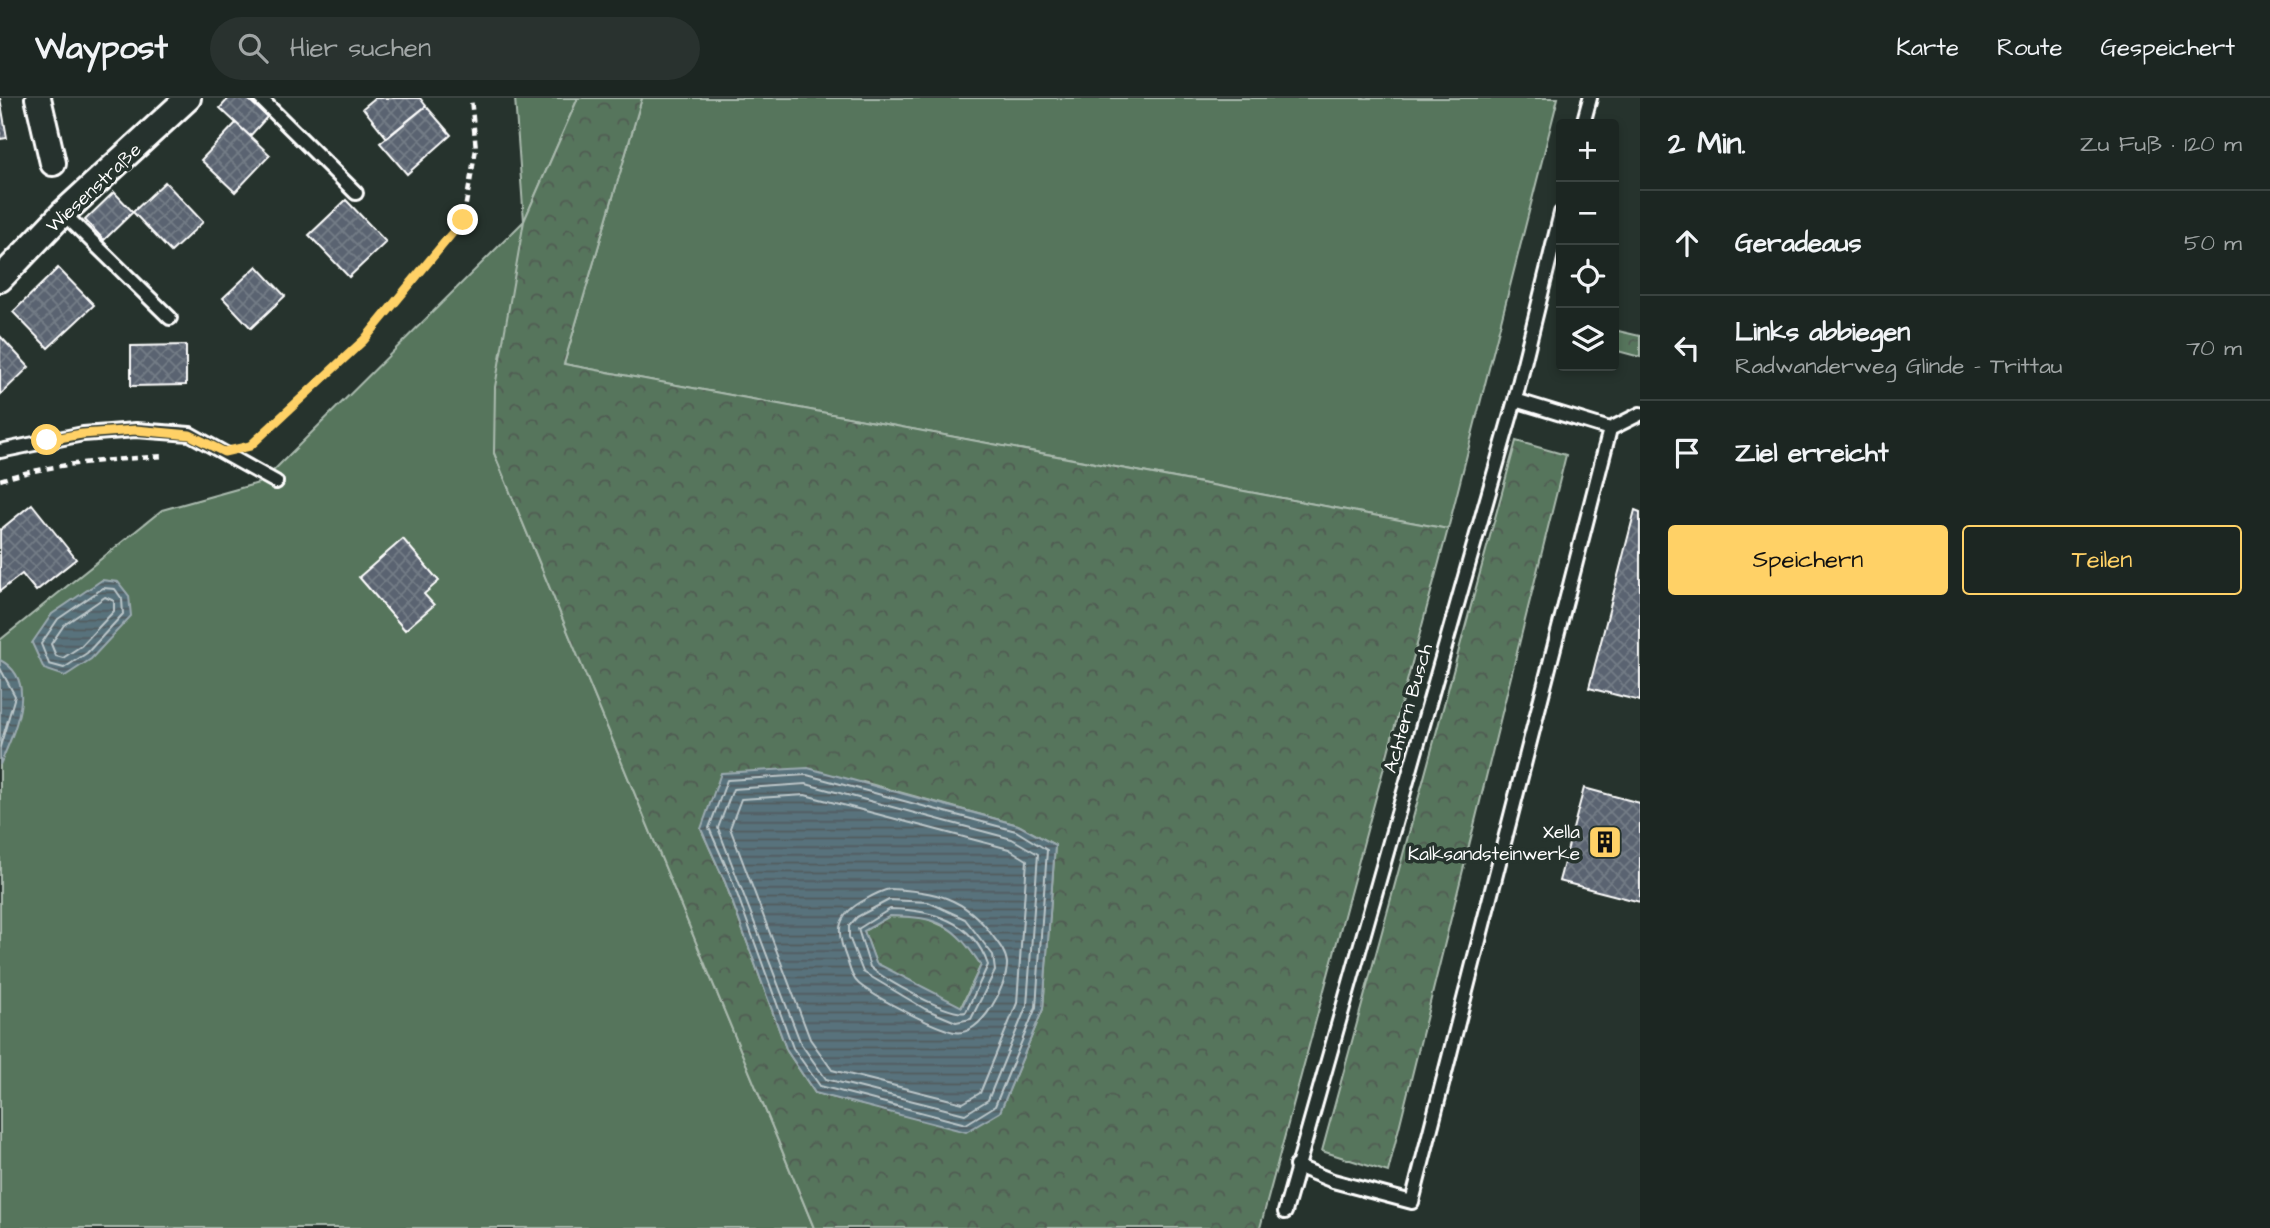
<!DOCTYPE html>
<html lang="de">
<head>
<meta charset="utf-8">
<style>
	:root { --surface:#1c2622; --page:#29322f; --text:#f1f3f6; --muted:#a0a5a5; --line:#3a4340; --accent:#ffd166 }
	body { margin:0; font-family:"Architects Daughter",sans-serif; background:var(--page); color:var(--text) }
	.controls { position:absolute; right:21px; top:21px; display:grid; overflow:hidden; border-radius:7px; box-shadow:0 4px 10px #0003 }
	.controls button { width:63px; height:63px; display:grid; place-items:center; padding:0; border:0; border-bottom:2px solid var(--line); background:var(--surface); color:var(--text); font:35px sans-serif }
	.stop { position:absolute; width:21px; height:21px; margin:-16px; border:5px solid #ffd166; border-radius:50%; background:#fff }
	.stop.end { background:#ffd166; border-color:#fff; box-shadow:0 2px 7px #0008 }
	.list { margin:0; padding:0; list-style:none }
	h2 { display:flex; justify-content:space-between; align-items:center; height:91px; margin:0; padding:0 28px; font-size:30px }
	h2 small { font-size:23px; font-weight:400; color:var(--muted) }
	.list li { display:grid; grid-template-columns:46px 1fr auto; gap:21px; align-items:center; box-sizing:border-box; height:105px; padding:0 28px; border-top:2px solid var(--line) }
	.list b { display:block; font-size:26px; white-space:nowrap }
	.list p { margin:0; font-size:23px; white-space:nowrap; color:var(--muted) }
	.list em { font-size:23px; font-style:normal; color:var(--muted) }
	.actions { display:flex; gap:14px; padding:21px 28px }
	.actions a { flex:1; padding:16px 0; border:2px solid var(--accent); border-radius:7px; text-align:center; font-size:24px; color:var(--accent) }
	.actions .main { background:var(--accent); color:#111 }
	.icon { flex:none; width:38px; height:38px; fill:none; stroke:currentColor; stroke-width:2; stroke-linecap:round; stroke-linejoin:round }
	.map { position:relative; flex:none; width:1640px; height:1130px; overflow:hidden }
	header { display:flex; align-items:center; gap:42px; box-sizing:border-box; height:98px; padding:0 35px; background:var(--surface); border-bottom:2px solid var(--line) }
	header strong { font-size:33px }
	nav { display:flex; gap:38px; margin-inline-start:auto; font-size:24px }
	.search { width:490px; height:63px; background:var(--page); display:flex; align-items:center; gap:18px; box-sizing:border-box; padding:0 24px; border-radius:38px; color:var(--muted); font-size:26px }
	main { display:flex }
	aside { flex:1; background:var(--surface) }
	.map>svg:first-child { display:block }
	.grass { fill:#56745c; stroke:#aabaae; stroke-width:2 }
	.forest { fill:url(#forest-crowns); stroke:#aabaae; stroke-width:2; fill-rule:evenodd }
	.water { fill:url(#water-rules); stroke:#9baab0; stroke-width:2; fill-rule:evenodd }
	.lines { fill:none; stroke-linecap:round; stroke-linejoin:round }
	.shore { stroke:#bcc7ca; stroke-width:2 }
	.building { fill:url(#building-cross-hatch); stroke:#fff; stroke-width:2 }
	.lane-casing { stroke:#fff; stroke-width:18 }
	.street-casing { stroke:#fff; stroke-width:30 }
	.path { stroke:#fff; stroke-width:4.5; stroke-dasharray:7 5; stroke-linecap:butt }
	.lane { stroke:#26332d; stroke-width:12 }
	.street { stroke:#26332d; stroke-width:24 }
	.route { stroke:#ffd166; stroke-width:9 }
	.labels { text-anchor:middle; stroke-width:7; stroke-linejoin:round; paint-order:stroke }
	.street-label { font-size:19px; fill:#fff; stroke:#26332d }
	.poi-label { font-size:19px; fill:#fff; stroke:#26332d; text-anchor:end }
</style>
</head>
<body>
<header>
<strong>Waypost</strong>
<div class="search"><svg class="icon" aria-label="search" viewBox="0 0 24 24"><circle cx="10" cy="10" r="6"/><path d="M15 15l6 6"/></svg>Hier suchen</div>
<nav><a>Karte</a><a>Route</a><a>Gespeichert</a></nav>
</header>
<main>
<div class="map">
<svg width="1640" height="1130" viewBox="0 0 1640 1130">
	<defs>
		<pattern id="forest-crowns" width="20" height="18" patternUnits="userSpaceOnUse" patternTransform="scale(1.75)"><rect width="20" height="18" fill="#56745c"/><path d="M2 6a3 3 0 1 1 6 0M12 15a3 3 0 1 1 6 0" fill="none" stroke="#505c52"/></pattern>
		<pattern id="water-rules" width="6" height="5" patternUnits="userSpaceOnUse" patternTransform="scale(1.75)"><rect width="6" height="5" fill="#58727b"/><path d="M0 2.5h6" fill="none" stroke="#515b5f"/></pattern>
		<pattern id="building-cross-hatch" width="8" height="8" patternUnits="userSpaceOnUse" patternTransform="scale(1.75)"><rect width="8" height="8" fill="#5a6471"/><path d="M0 0l8 8M0 8l8-8" fill="none" stroke="#737b86"/></pattern>
	</defs>
	<rect width="100%" height="100%" fill="#26332d"/>
	<filter id="ink" filterUnits="userSpaceOnUse"><feTurbulence type="fractalNoise" baseFrequency=".0143" numOctaves="2"/><feDisplacementMap in="SourceGraphic" scale="14" xChannelSelector="R" yChannelSelector="G"/><feConvolveMatrix kernelMatrix="1 2 1 2 8 2 1 2 1" color-interpolation-filters="sRGB"/></filter>
	<g filter="url(#ink)">
		<path class="grass" d="M515 0H578L524 123 494 355 814 1130H0V542L162 412 262 384 524 123Z
			M642 0H1558L1448 431 564 266Z"/>
		<path class="forest" d="M578 0H642L564 266 1448 431 1260 1130H814L494 355 495 289 524 123ZM863 684 1018 727 1055 747 1043 911 1000 1013 900 1016 815 995 787 953 725 784 701 731Z
			M1614 232 1640 238V259L1614 252Z
			M1516 343 1566 357 1388 1074 1322 1053Z
			M890 818 923 819 959 835 981 867 961 909 876 866 864 833Z"/>
		<path class="water" d="M102 482 118 484 129 498 131 518 91 561 65 578 44 571 32 545 52 516Z
			M0 562C41 583 12 637 0 667Z
			M808 670 1018 727 1055 747 1043 911 1000 1014 966 1034 815 995 787 953 725 784 701 731 721 675ZM890 818C940 819 953 826 981 867L962 909 876 865 864 833Z"/>
		<g class="lines">
			<path class="shore" d="M103 490 115 491 122 501 123 516 87 555 64 570 49 566 41 546 58 521Z
				M105 499 114 503V513L81 548 63 560 56 558 51 546 64 527Z
				M0 570 15 598 0 649
				M807 677 1016 733 1047 752 1036 909 995 1008 966 1026 820 988 793 950 732 782 709 730 727 682Z
				M806 686 1012 741 1038 756 1027 907 988 1002 965 1016 826 981 801 946 718 730 733 691Z
				M805 697 1009 751 1027 762 1017 905 980 995 963 1005 832 972 810 941 730 730 741 701Z
				M890 791C934 793 965 799 992 837 998 845 1006 854 1007 865 1008 886 981 940 954 934 933 929 876 900 859 886 852 880 850 871 847 862 837 836 834 820 861 804 870 799 879 793 890 791Z
				M889 802 928 804 965 821 993 857 995 873 971 921 956 924 925 911 863 874 849 839V828L857 819Z
				M890 811C931 812 973 822 988 867L966 914C949 919 884 881 870 869L858 831Z"/>
		</g>
		<path class="building" d="M0 0 7 40 0 41Z
			M229 0H247L267 19 250 38 220 10Z
			M375 0H420L426 8 387 40 363 10Z
			M426 8 451 37 407 76 380 45Z
			M236 25 270 57 235 94 201 62Z
			M165 84 203 124 171 154 133 114Z
			M114 94 133 114 104 142 85 122Z
			M346 102 386 144 349 179 309 137Z
			M257 168 285 198 251 230 223 200Z
			M58 170 94 207 48 250 13 214Z
			M0 238 29 269 0 297Z
			M186 247V287L131 288V248Z
			M32 406 76 461 36 493 22 476 0 493V432Z
			M1635 412 1640 414V603L1589 590Z
			M403 441 439 483 424 496 434 507 405 532 359 479Z
			M1584 690 1640 705V804L1559 783Z"/>
		<g class="lines">
			<g class="lane-casing">
				<path id="lane" d="M260 0 356 95
					M1583 26 1590 0
					M63 115 170 220
					M1610 331 1640 316
					M0 353 83 336 136 332 190 336 276 384
					M1296 1068 1333 1083 1412 1104 1610 331 1515 302
					M1285 1114 1515 302 1561 115"/>
			</g>
			<g class="street-casing">
				<path id="street" d="M38 0 53 65
					M0 181 63 115 188 0"/>
			</g>
			<path class="path" d="M252 346 364 242 463 122 476 51 471 0
				M0 382C53 365 109 362 165 358"/>
			<use href="#lane" class="lane"/>
			<use href="#street" class="street"/>
		</g>
	</g>
	<g class="lines" filter="url(#ink)">
		<path class="route" d="M47 342 82 336 136 332 190 337 224 354 250 348 364 242 463 122"/>
	</g>
	<defs>
		<g id="building-square" transform="scale(1.75)"><rect x="-9" y="-9" width="18" height="18" rx="4" fill="#ffd166" stroke="#26332d"/><path d="M-4-6H4V6H1V3H-1V6H-4ZM-2.5-4.3h1.7v1.8h-1.7ZM.8-4.3h1.7v1.8H.8ZM-2.5-1h1.7V.8h-1.7ZM.8-1h1.7V.8H.8Z" fill="#111"/></g>
	</defs>
	<g fill-rule="evenodd">
		<use href="#building-square" x="1605" y="744"/>
	</g>
	<g class="labels">
		<g class="street-label">
			<text transform="translate(93 89) rotate(-43)" y="7">Wiesenstraße</text>
			<text transform="translate(1407 610) rotate(-74)" y="7">Achtern Busch</text>
		</g>
		<g class="poi-label">
			<text x="1580" y="740">Xella<tspan x="1580" dy="22">Kalksandsteinwerke</tspan></text>
		</g>
	</g>
</svg>
<div class="controls">
<button>+</button>
<button>−</button>
<button><svg class="icon" aria-label="locate" viewBox="0 0 24 24"><circle cx="12" cy="12" r="6"/><path d="M12 2v4M12 18v4M2 12h4M18 12h4"/></svg></button>
<button><svg class="icon" aria-label="layers" viewBox="0 0 24 24"><path d="M12 4l9 5-9 5-9-5zM3 14l9 5 9-5"/></svg></button>
</div>
<div class="stop" style="left:47px;top:342px"></div>
<div class="stop end" style="left:463px;top:122px"></div>
</div>
<aside>
<h2>2 Min.<small>Zu Fuß · 120 m</small></h2>
<ul class="list">
<li><svg class="icon" aria-label="ahead" viewBox="0 0 24 24"><path d="M12 20V5M6 11l6-6 6 6"/></svg><div><b>Geradeaus</b></div><em>50 m</em></li>
<li><svg class="icon" aria-label="left" viewBox="0 0 24 24"><path d="M17 20v-9H6M10 6l-5 5 5 5"/></svg><div><b>Links abbiegen</b><p>Radwanderweg Glinde - Trittau</p></div><em>70 m</em></li>
<li><svg class="icon" aria-label="arrive" viewBox="0 0 24 24"><path d="M6 21V4h12l-3 4 3 4H6"/></svg><div><b>Ziel erreicht</b></div></li>
</ul>
<div class="actions"><a class="main">Speichern</a><a>Teilen</a></div>
</aside>
</main>
</body>
</html>
